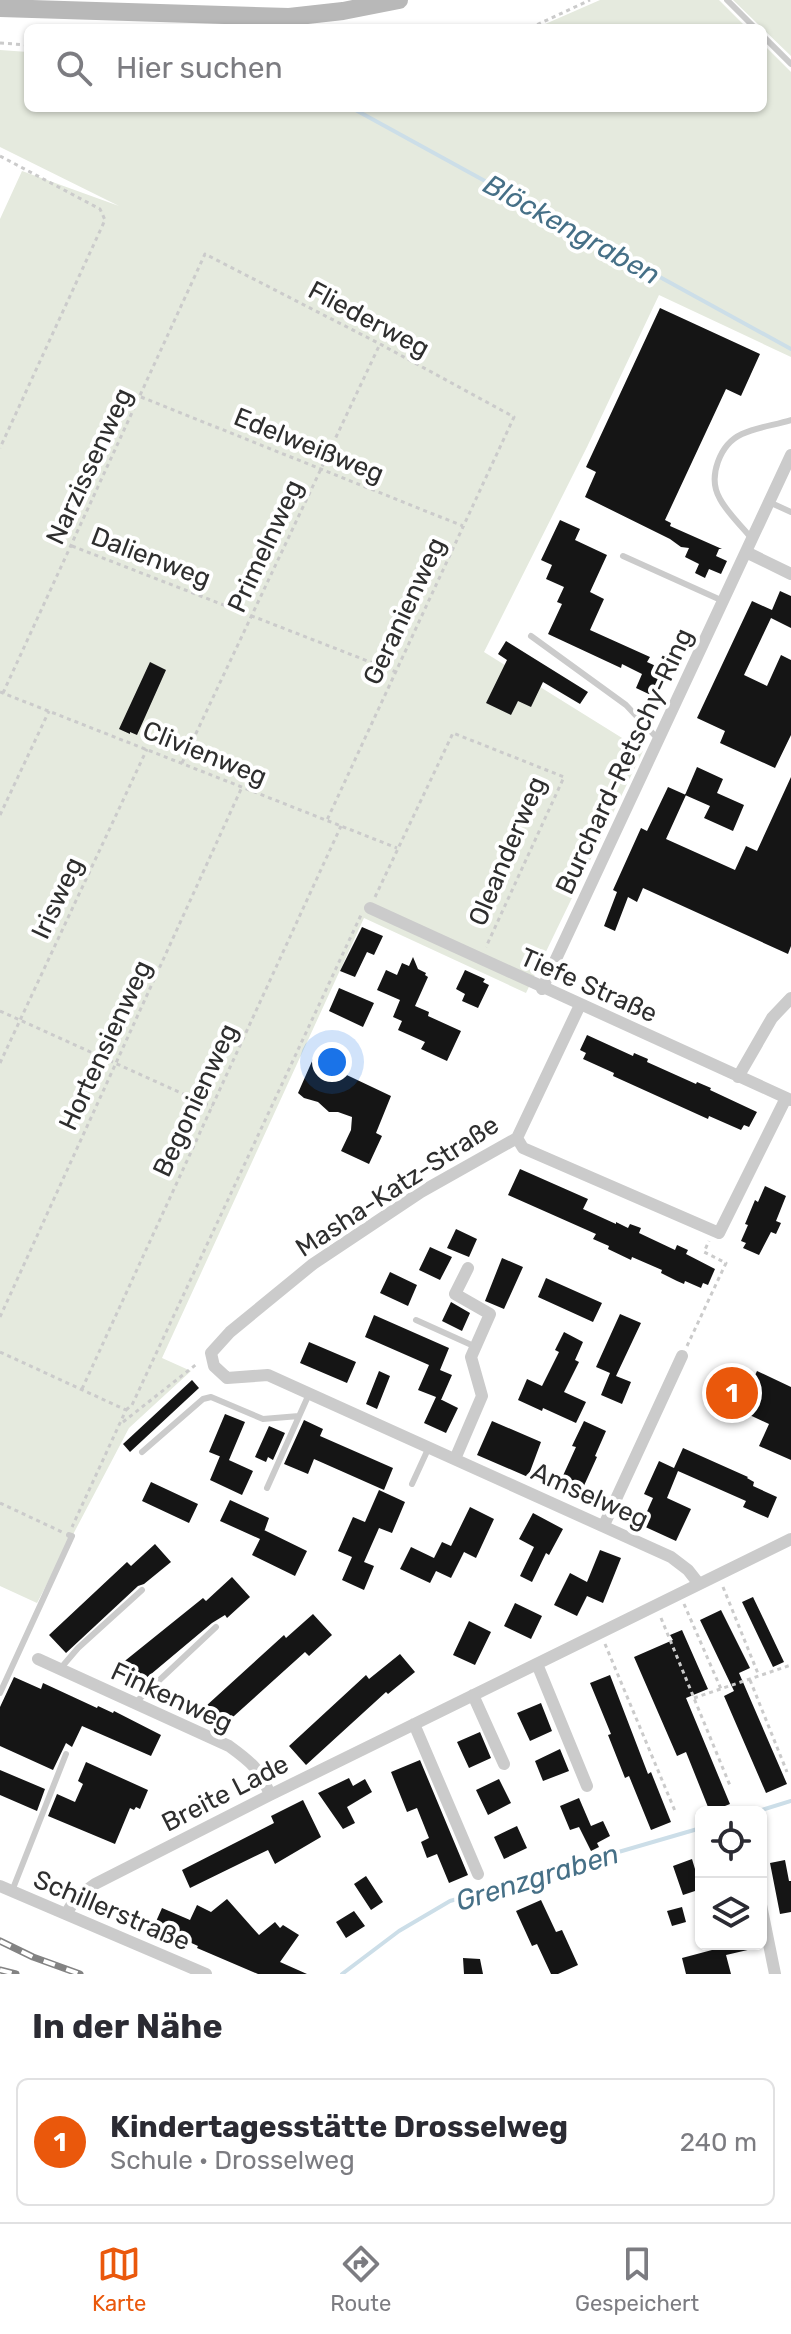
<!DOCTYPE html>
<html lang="de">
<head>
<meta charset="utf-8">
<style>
	:root { --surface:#fff; --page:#f7f7f7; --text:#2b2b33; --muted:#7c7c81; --line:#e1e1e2; --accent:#ea580c }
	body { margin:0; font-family:Rubik,sans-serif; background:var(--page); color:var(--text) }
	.controls { position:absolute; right:24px; bottom:24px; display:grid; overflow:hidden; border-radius:12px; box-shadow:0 2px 6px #0004 }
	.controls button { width:72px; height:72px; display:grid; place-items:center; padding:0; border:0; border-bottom:2px solid var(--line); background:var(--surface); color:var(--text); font:40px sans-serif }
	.you { position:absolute; left:332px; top:1062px; width:28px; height:28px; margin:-20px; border:6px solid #fff; border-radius:50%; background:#1a73e8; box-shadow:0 0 0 12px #1a73e833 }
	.badge { display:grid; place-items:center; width:52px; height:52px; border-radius:50%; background:var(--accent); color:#fff; font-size:26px; font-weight:700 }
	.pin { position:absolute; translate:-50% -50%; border:4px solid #fff; box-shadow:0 2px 8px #0006 }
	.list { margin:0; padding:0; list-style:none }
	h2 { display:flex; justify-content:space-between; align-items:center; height:104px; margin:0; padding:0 32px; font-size:34px }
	h2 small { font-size:26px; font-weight:400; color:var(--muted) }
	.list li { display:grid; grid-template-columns:52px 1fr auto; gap:24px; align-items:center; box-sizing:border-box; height:128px; margin:0 16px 16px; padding:0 16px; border:2px solid var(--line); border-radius:12px }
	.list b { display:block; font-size:30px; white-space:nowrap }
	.list p { margin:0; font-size:26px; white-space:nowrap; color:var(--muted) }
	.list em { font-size:26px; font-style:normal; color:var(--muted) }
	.icon { flex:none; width:44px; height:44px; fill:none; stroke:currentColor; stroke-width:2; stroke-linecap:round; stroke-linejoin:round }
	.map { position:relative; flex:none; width:791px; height:1974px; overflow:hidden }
	.search { position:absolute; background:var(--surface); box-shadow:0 2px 6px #0004; left:24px; right:24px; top:24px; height:88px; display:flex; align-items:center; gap:20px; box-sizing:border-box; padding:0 28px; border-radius:12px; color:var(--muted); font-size:30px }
	.sheet { height:248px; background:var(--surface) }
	nav { display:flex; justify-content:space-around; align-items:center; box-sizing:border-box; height:112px; border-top:2px solid var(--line); background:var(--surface); font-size:22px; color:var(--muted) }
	nav a { display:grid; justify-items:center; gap:4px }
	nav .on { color:var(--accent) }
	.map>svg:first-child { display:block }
	.green { fill:#e5eade }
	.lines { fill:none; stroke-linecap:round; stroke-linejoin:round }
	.stream { stroke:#ccdee8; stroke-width:4 }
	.building { fill:#151515 }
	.path { stroke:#cbcbcb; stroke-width:3; stroke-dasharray:4 4; stroke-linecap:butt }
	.lane { stroke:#cbcbcb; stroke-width:6 }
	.street { stroke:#cbcbcb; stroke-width:12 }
	.secondary { stroke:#b8b8b8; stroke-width:18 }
	.rail-casing { stroke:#838383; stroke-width:7 }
	.rail { stroke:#fff; stroke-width:4; stroke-dasharray:12; stroke-linecap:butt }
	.labels { text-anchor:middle; stroke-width:8; stroke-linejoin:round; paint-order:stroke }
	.street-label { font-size:26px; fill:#2e2e2e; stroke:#fff }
	.water-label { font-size:28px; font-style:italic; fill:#467087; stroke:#fff }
</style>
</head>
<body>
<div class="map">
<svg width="791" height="1974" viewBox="0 0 791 1974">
	<rect width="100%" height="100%" fill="#fff"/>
	<path class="green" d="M600 0H719L747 28H536Z
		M733 0H791V56Z
		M763 44 791 72V357L659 295 587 447 484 652 643 751 526 993 364 918 162 1358 191 1371 129 1428 37 1603 0 1586V219L22 171 119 206 0 147V50L28 52V108H763Z"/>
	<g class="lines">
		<path class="stream" d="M352 108 791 349
			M755 1812 791 1801
			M342 1974 399 1931 450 1901 701 1828"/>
	</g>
	<path class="building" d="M660 308 760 354 741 396 726 389 665 520 671 523 670 526 722 549H719L716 556 727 561 721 574 709 569 705 578 695 573 699 564 685 557 689 548 681 547 670 539 585 497 596 472 586 467Z
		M560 520 580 529 575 540 607 555 590 592 604 599 590 630 650 657 647 662 667 671 655 697 636 688 642 674 622 664 621 668 548 634 562 604 557 602 564 587 546 579 552 565 541 560Z
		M780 591 791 596V628L771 618 744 675 767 686 781 655 791 660V735L775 768 720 743 725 731 697 718 752 601 772 610Z
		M506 641 588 692 580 704 543 682 531 707 518 701 511 715 486 703 507 660 498 654Z
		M150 662 166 670 137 735 130 732V734L119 729Z
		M697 767 723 779 717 793 744 805 733 831 704 818 710 806 685 795Z
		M791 777V946L788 954 643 888 637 902 628 897 615 931 604 926 617 892 613 890 641 828 647 831 668 787 686 795 666 839 735 870 746 846 757 851Z
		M362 927 383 936 374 955 367 952 355 977 340 971Z
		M413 957 418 969 426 973 425 975 428 977 415 1006 429 1012 428 1016 461 1031 447 1061 421 1049 425 1042 398 1030 402 1021 393 1017 400 1000 377 990 386 970 397 975 402 963 409 966Z
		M465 970 485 979 483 982 489 985 478 1008 462 1001 465 994 456 989Z
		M339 988 374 1003 363 1027 329 1011Z
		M587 1035 633 1056 634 1053 648 1059 647 1062 696 1084 697 1082 711 1088 710 1090 757 1112 749 1127 744 1125 741 1130 709 1116 708 1119 613 1076 614 1073 583 1059 586 1053 580 1050Z
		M313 1059 391 1096 376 1133 382 1136 369 1164 341 1151 351 1130 352 1117 338 1112H329L318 1102 304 1098 298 1093Z
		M520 1169 588 1199 583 1209 616 1224V1222L628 1228 630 1224 641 1228 639 1233 675 1250 677 1245 688 1250 686 1254 715 1269 708 1285 703 1283 701 1288 685 1281 684 1284 677 1281 661 1273 662 1270 632 1257 631 1260 608 1249 609 1246 593 1239 596 1234 508 1195Z
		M765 1186 786 1196 776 1221 781 1223 776 1234 771 1232 759 1255 743 1248 746 1243 741 1241 748 1225 745 1224 755 1200 758 1202Z
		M456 1229 477 1239 469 1257 447 1248Z
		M430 1247 452 1257 440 1280 419 1270Z
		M502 1258 523 1267 504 1309 485 1301Z
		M390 1272 417 1285 408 1306 380 1293Z
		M546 1278 602 1303 593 1322 538 1297Z
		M451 1302 470 1313 462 1331 442 1321Z
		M620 1314 641 1323 616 1376 631 1382 622 1404 601 1395 610 1373 596 1367Z
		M374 1315 449 1348 440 1370 452 1375 441 1400 438 1398 458 1408 446 1433 424 1423 436 1397 418 1390 429 1365 365 1337Z
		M564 1332 583 1342 575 1360 579 1362 564 1392 586 1402 576 1423 543 1408 542 1411 518 1400 527 1379 542 1386 559 1352 555 1350Z
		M309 1342 356 1362 347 1383 300 1363Z
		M379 1371 390 1376 377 1409 366 1404Z
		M757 1371 791 1387V1460L759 1446 769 1424 739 1410Z
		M192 1380 199 1388 130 1452 123 1444Z
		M225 1414 245 1422 229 1460 209 1452Z
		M304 1420 323 1429 320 1436 393 1468 384 1490 314 1459 308 1474 284 1464Z
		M492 1421 541 1442 528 1477 477 1455Z
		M584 1421 606 1431 595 1456 597 1457 582 1490 561 1480 576 1447 572 1446Z
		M269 1426 285 1433 273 1460 268 1457 266 1462 255 1457Z
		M683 1448 748 1477 747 1478 754 1482 753 1486 777 1497 768 1518 743 1507 746 1501 678 1471 667 1498 691 1509 676 1541 641 1525 653 1498 644 1494 659 1461 674 1468Z
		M220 1456 253 1471 242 1495 210 1480Z
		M151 1482 198 1504 189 1523 142 1501Z
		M379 1490 405 1502 392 1533 379 1528 364 1562 374 1566 364 1590 342 1580 352 1557 338 1551 353 1517 365 1522Z
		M230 1500 269 1518 264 1532V1530L307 1551 295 1576 252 1555 260 1539 220 1521Z
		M470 1507 494 1519 476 1558 464 1552 451 1578 436 1571 430 1583 400 1569 411 1547 434 1558 442 1542 451 1546Z
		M533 1513 563 1529 549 1555 546 1553 532 1582 520 1576 534 1547 519 1539Z
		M155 1544 171 1562 144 1584 138 1586 66 1653 49 1635 127 1562 131 1566Z
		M600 1550 621 1558 603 1603 587 1596 577 1616 554 1605 570 1573 587 1582Z
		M232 1577 250 1597 227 1618 225 1615 212 1623 138 1685 121 1664 203 1598 206 1601Z
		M753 1597 784 1662 773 1667 742 1602Z
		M515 1603 542 1616 531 1639 504 1626Z
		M721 1610 750 1668 739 1673 787 1784 766 1793 724 1696 734 1691 700 1620Z
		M313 1614 332 1635 309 1656 305 1652 224 1725 206 1706 284 1635 286 1638Z
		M469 1621 491 1632 475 1665 453 1655Z
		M682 1630 708 1689 686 1698 730 1804 710 1812 686 1752 677 1756 634 1657 673 1640 670 1635Z
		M400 1654 415 1672 388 1694 386 1692 306 1765 289 1746 366 1675 369 1679Z
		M610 1675 648 1774 651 1772 671 1822 651 1830 629 1776 625 1778 608 1735 611 1734 590 1683Z
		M14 1677 41 1689 43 1683 97 1708 98 1706 113 1713 114 1711 161 1735 151 1756 82 1726 72 1747 66 1743 53 1770 0 1746V1707Z
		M541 1703 552 1731 530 1741 517 1713Z
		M480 1732 491 1758 469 1768 457 1742Z
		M560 1749 569 1771 543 1781 535 1761Z
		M420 1760 468 1875 449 1883 437 1854 427 1858 421 1842 429 1838 417 1808 407 1812 391 1772Z
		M86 1762 148 1790 140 1809 136 1807 134 1810 130 1808 115 1844 48 1816 57 1794 75 1802 83 1784 78 1781Z
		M0 1770 45 1789 37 1811 0 1795Z
		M349 1778 353 1786 365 1779 372 1792 347 1807 355 1823 343 1829 318 1793Z
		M499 1779 511 1803 488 1815 476 1790Z
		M579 1798 591 1826 603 1821 610 1836 597 1843 599 1847 591 1851 579 1827 570 1830 560 1806Z
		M303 1800 321 1837 275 1864 268 1850 190 1888 182 1870 274 1823 271 1816Z
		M517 1826 527 1848 504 1859 494 1837Z
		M692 1859 701 1889 683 1895 673 1866Z
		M785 1860 789 1881H791V1912L780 1914 770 1863Z
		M366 1876 383 1902 371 1910 354 1884Z
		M227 1899 259 1935 275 1922 280 1928 283 1925 299 1935 280 1962 307 1974H258L197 1948 198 1946 154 1926 162 1908 190 1920 197 1905 211 1912Z
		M541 1900 556 1932 562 1930 578 1965 558 1974H551L537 1944 532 1946 516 1911Z
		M682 1907 686 1922 672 1926 667 1911Z
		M354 1911 365 1926 346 1938 336 1922Z
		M710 1944H752V1949L726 1955 731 1974H686L682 1958 712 1950Z
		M463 1958 480 1959 483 1974H464Z"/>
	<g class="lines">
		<path class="path" d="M530 28 590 0
			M0 43 28 45
			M0 156 100 209 105 220 0 448
			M141 397 463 526
			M72 546 396 672
			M0 692 397 848
			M3 693 205 254 380 344 514 417 327 820
			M182 763 380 344
			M0 815 49 711
			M375 897 453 733 564 777 486 947
			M0 1011 212 1107
			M0 1063 147 749
			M0 1317 242 787
			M687 1346 726 1263 704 1252 709 1241
			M0 1352 126 1410 72 1527
			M82 1389 341 826
			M126 1410 132 1405 361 915
			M123 1422 198 1363
			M0 1503 62 1532
			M723 1587 759 1676
			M684 1604 721 1689
			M661 1618 731 1788
			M605 1644 675 1811
			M750 1680 787 1772
			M694 1698 791 1665"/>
		<path class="lane" d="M727 0 755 28
			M763 36 791 64
			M769 502 791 512
			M752 539C742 526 728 514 720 499 707 477 720 444 742 434 757 427 775 425 791 420
			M623 556 723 601
			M531 636 626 705 658 739
			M416 1320 476 1347
			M142 1452 203 1399 211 1397 263 1419 299 1416
			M412 1484 429 1447
			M267 1488 309 1394
			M60 1669 78 1648 142 1590
			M0 1693 72 1536 69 1535
			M135 1703 216 1627
			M12 1891 66 1754"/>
		<path class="street" d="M746 552 791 574
			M370 908 791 1100
			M542 989 791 455
			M580 1005 517 1138 421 1192 313 1264 230 1332 211 1353 214 1366 227 1378 268 1375 671 1557 688 1570 699 1584
			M738 1077 772 1018 791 998
			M517 1138 523 1148 719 1233 786 1098
			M455 1459 482 1396 471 1357 490 1314 455 1294 468 1268
			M604 1525 682 1356
			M38 1659 229 1746C251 1762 260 1769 270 1795
			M537 1664 587 1786
			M473 1695 504 1764
			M414 1724 478 1874
			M0 1886 206 1974
			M761 1905 775 1974
			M66 1914 76 1898 95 1884 270 1795 791 1539"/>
		<path class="secondary" d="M0 8 289 17 343 11 399 0"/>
		<g class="rail-casing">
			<path id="rail" d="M0 1941 33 1957 80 1974
				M0 1970 16 1974"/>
		</g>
		<use href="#rail" class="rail"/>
	</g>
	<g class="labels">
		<g class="street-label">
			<text transform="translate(369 319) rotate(28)" y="9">Fliederweg</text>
			<text transform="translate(309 445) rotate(22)" y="9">Edelweißweg</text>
			<text transform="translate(89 466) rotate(-65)" y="9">Narzissenweg</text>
			<text transform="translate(265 546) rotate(-65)" y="9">Primelnweg</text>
			<text transform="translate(151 557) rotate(21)" y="9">Dalienweg</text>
			<text transform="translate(404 611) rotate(-65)" y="9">Geranienweg</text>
			<text transform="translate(205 753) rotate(22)" y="9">Clivienweg</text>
			<text transform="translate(624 761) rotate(-65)" y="9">Burchard-Retschy-Ring</text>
			<text transform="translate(507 851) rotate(-67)" y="9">Oleanderweg</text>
			<text transform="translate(57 898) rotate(-65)" y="9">Irisweg</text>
			<text transform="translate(589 985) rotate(24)" y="9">Tiefe Straße</text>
			<text transform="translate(105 1045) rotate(-65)" y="9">Hortensienweg</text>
			<text transform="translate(195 1100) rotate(-65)" y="9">Begonienweg</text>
			<text transform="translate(397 1186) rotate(-33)" y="9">Masha-Katz-Straße</text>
			<text transform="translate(590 1495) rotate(24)" y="9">Amselweg</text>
			<text transform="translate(172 1697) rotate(25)" y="9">Finkenweg</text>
			<text transform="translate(225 1793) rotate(-27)" y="9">Breite Lade</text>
			<text transform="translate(112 1910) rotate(23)" y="9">Schillerstraße</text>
		</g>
		<g class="water-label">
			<text transform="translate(572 229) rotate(29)" y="10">Blöckengraben</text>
			<text transform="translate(537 1877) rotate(-17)" y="10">Grenzgraben</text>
		</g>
	</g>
</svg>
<div class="controls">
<button><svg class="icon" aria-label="locate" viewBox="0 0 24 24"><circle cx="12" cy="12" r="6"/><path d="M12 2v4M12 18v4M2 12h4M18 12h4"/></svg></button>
<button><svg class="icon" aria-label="layers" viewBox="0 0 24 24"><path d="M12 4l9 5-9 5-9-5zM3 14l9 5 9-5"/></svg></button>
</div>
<div class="you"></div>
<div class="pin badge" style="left:732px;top:1393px">1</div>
<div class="search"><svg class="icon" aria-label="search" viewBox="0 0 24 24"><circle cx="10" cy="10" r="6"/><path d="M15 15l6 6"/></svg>Hier suchen</div>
</div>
<section class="sheet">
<h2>In der Nähe<small></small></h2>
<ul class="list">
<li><span class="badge">1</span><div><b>Kindertagesstätte Drosselweg</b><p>Schule · Drosselweg</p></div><em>240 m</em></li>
</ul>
</section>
<nav>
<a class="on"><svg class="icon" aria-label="map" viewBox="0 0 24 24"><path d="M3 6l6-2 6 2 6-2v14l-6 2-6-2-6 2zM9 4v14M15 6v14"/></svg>Karte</a>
<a><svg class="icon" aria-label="directions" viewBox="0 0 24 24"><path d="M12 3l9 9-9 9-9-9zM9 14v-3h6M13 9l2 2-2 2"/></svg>Route</a>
<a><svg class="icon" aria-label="saved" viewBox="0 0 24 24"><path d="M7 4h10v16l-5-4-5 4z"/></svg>Gespeichert</a>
</nav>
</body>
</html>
